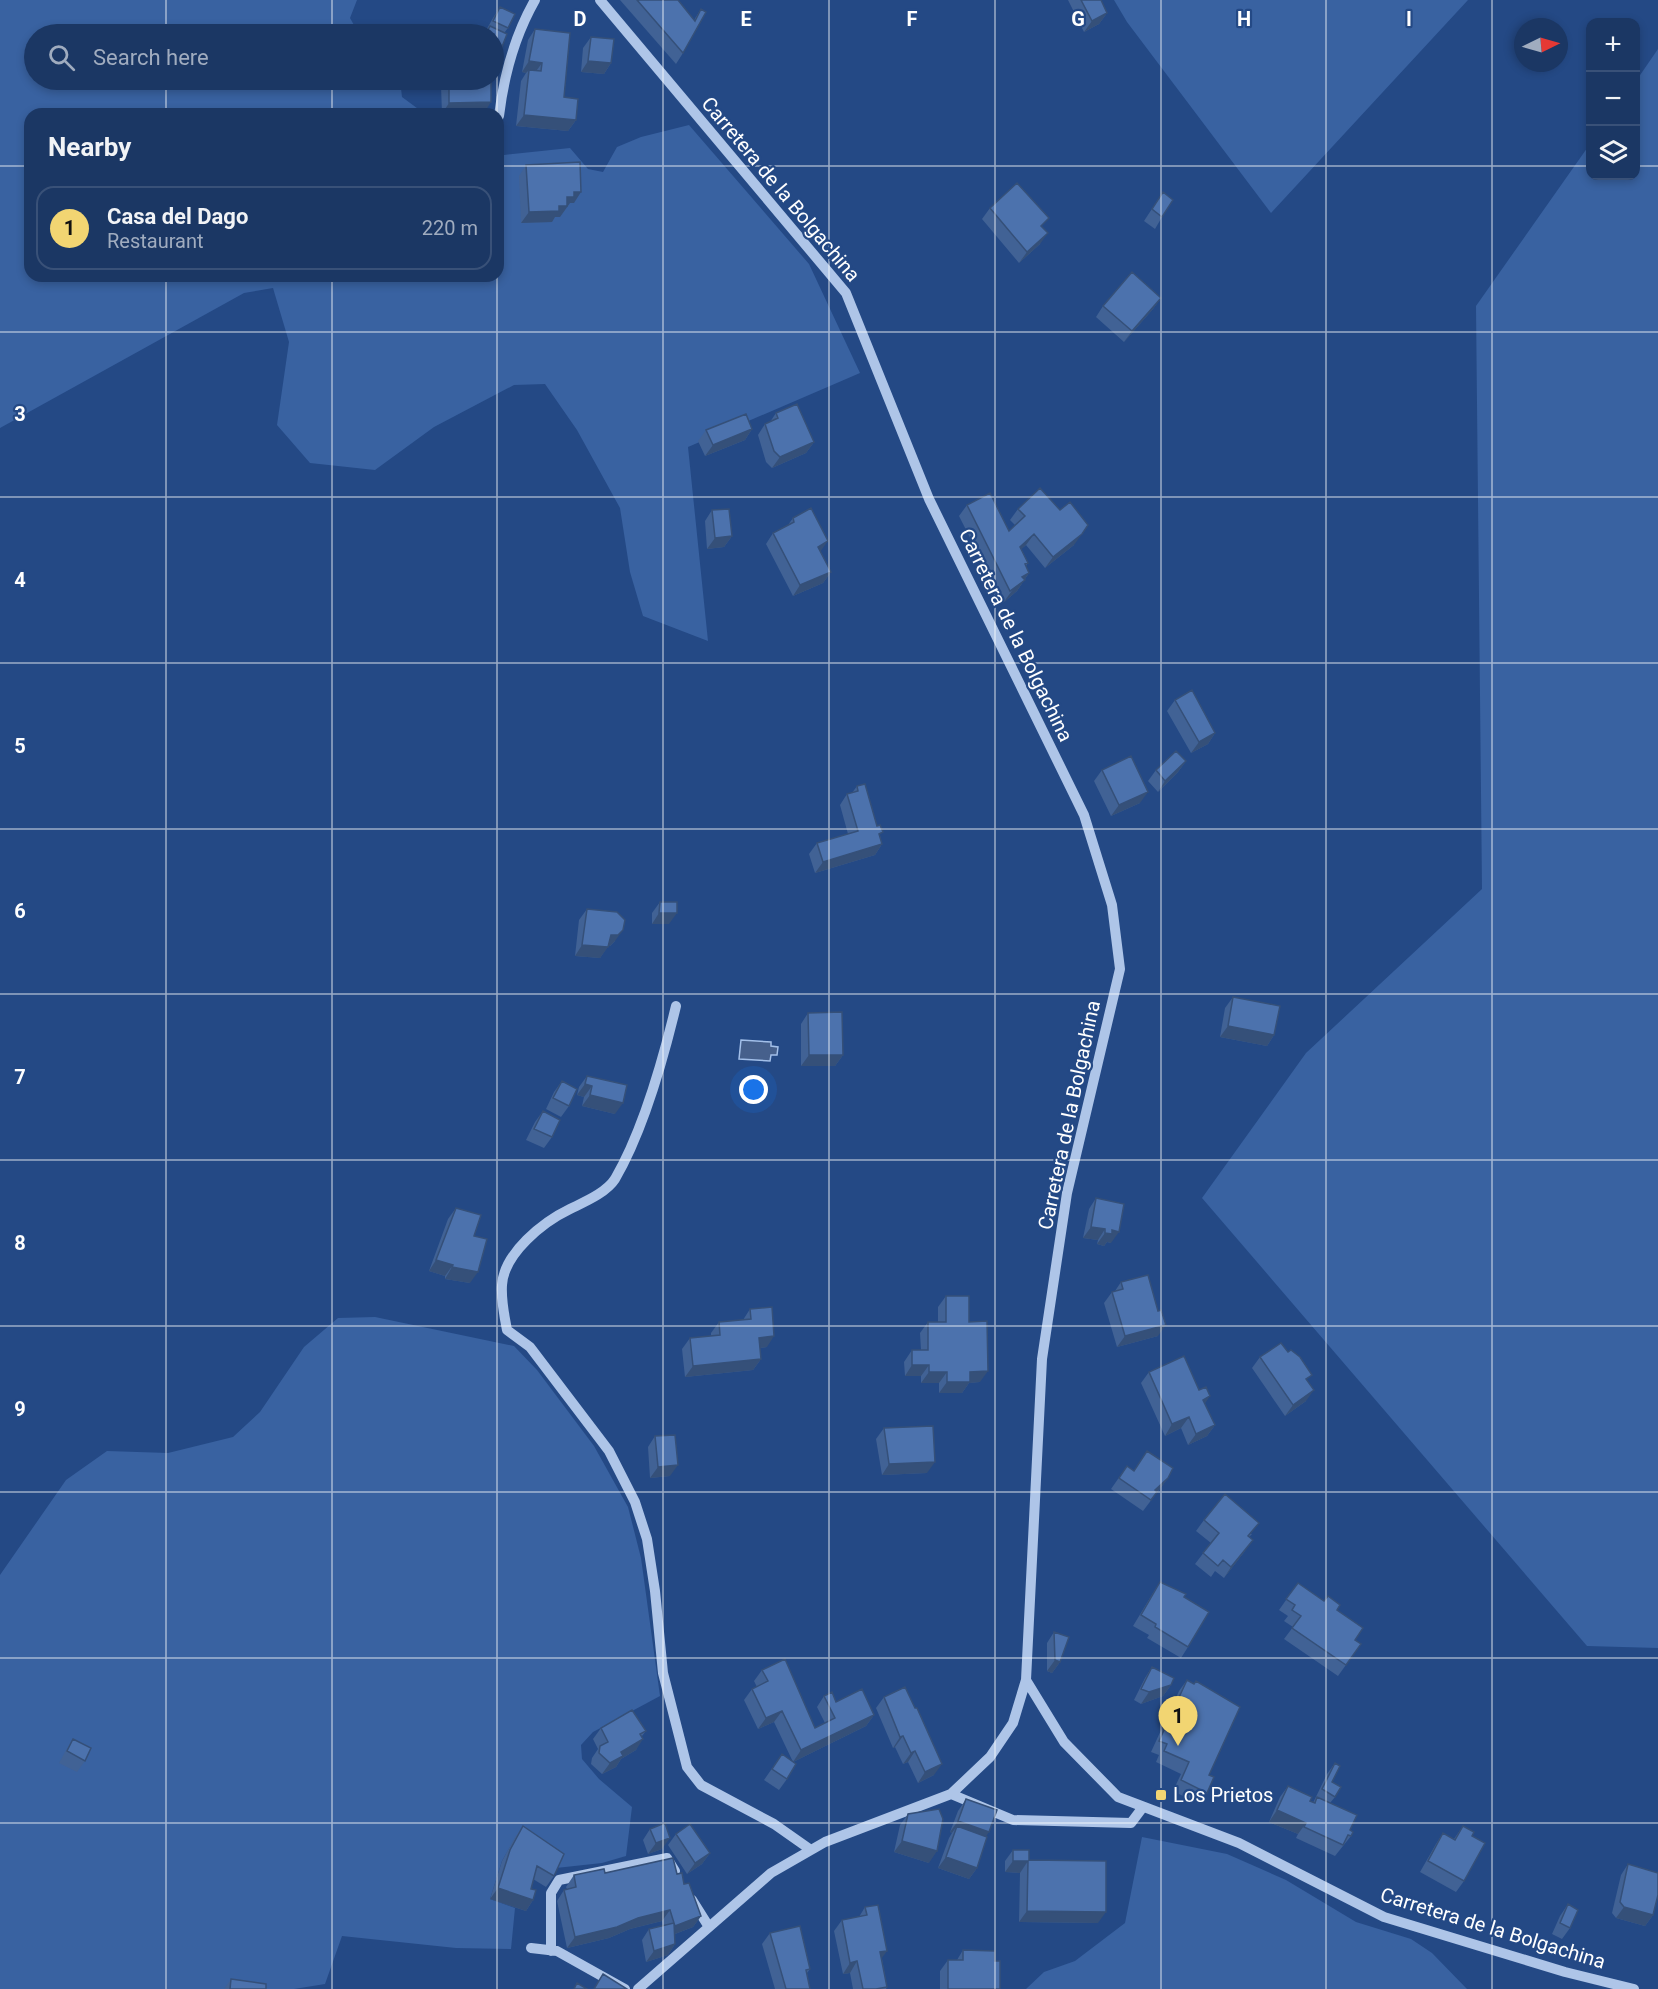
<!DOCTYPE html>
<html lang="en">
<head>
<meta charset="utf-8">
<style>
	:root { --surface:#1b3764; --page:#28426d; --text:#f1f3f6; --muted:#a0acbf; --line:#395178; --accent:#f2d572 }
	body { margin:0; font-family:Roboto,sans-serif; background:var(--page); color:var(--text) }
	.controls { position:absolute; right:18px; top:18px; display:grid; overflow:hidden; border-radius:12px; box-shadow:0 3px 9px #0003 }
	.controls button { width:54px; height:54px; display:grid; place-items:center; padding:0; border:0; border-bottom:2px solid var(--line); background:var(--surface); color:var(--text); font:30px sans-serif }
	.compass { position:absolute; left:1514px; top:18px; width:54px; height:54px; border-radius:50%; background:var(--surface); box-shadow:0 3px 9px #0003; rotate:85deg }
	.you { position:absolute; left:754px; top:1090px; width:21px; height:21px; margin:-15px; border:4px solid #fff; border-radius:50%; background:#1a73e8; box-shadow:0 0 0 9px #1a73e833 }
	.badge { display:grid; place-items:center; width:39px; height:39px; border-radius:50%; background:var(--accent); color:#111; font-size:20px; font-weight:700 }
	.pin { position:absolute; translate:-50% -50px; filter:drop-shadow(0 2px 3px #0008) }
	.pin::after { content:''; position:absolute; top:32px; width:21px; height:18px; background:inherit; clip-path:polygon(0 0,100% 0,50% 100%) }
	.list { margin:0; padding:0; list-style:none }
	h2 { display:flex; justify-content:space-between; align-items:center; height:78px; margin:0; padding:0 24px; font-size:26px }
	h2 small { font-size:20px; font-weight:400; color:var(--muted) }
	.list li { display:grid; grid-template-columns:39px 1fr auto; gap:18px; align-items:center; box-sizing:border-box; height:84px; margin:0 12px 12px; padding:0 12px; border:2px solid var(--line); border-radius:18px }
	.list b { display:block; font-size:22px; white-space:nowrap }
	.list p { margin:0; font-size:20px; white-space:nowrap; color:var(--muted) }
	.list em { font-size:20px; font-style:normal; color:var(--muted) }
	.icon { flex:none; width:33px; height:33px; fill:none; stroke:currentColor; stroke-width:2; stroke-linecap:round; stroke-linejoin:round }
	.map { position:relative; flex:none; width:1658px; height:1989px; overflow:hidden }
	.search { position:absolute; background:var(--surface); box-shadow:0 3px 9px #0003; left:24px; top:24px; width:480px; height:66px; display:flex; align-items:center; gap:15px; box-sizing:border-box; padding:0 21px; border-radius:33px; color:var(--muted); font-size:22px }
	.panel { position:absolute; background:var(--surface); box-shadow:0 3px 9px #0003; left:24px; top:108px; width:480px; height:174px; border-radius:18px }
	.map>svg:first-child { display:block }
	.green { fill:#3962a1 }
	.water { fill:#46608c; stroke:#a2bfe9; stroke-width:1.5 }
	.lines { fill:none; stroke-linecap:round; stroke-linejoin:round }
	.minor { stroke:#aec5e8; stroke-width:10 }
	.wall { fill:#416295 }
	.shaded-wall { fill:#355079 }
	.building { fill:#4c72ad; stroke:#355079; stroke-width:1.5 }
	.grid { fill:none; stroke:#fff; stroke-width:1.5; stroke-opacity:0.55 }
	.poi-dot { fill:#f2d572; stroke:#244985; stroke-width:2 }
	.labels { text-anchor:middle; stroke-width:4.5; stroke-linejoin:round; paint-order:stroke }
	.street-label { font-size:20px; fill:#fff; stroke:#244985 }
	.poi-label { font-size:20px; fill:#fff; stroke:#244985; text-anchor:start }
	.grid-label { font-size:20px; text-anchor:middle; font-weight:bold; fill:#fff; stroke:#244985; stroke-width:4.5; stroke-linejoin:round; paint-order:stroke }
</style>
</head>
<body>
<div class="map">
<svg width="1658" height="1989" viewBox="0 0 1658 1989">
	<rect width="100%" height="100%" fill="#244985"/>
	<path class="green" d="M0 0H357L350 18 359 34H34V80H400L402 97 425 114H30V276H498V148L504 155 570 148 588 169 603 172 617 147 641 137 689 125 809 264 860 373 688 447 708 641 643 616 630 572 620 508 577 430 545 384 514 385 434 427 375 470 310 463 277 425 289 342 273 288 244 293 0 428Z
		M1114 0H1468L1271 213 1127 22Z
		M1658 49V1648L1587 1646 1202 1198 1306 1053 1482 889 1476 306 1590 144V176H1636V81Z
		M375 1317 514 1346 537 1370 594 1446 628 1507 641 1558 660 1696 593 1732 581 1745 582 1759 599 1779 632 1807 626 1856 602 1863 556 1868 515 1838 502 1861 490 1899 515 1908 511 1949 456 1948 342 1936 325 1984 294 1989H0V1575L66 1480 107 1451 168 1453 233 1437 260 1412 304 1347 338 1318Z
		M1142 1837 1227 1854 1286 1880 1356 1922 1411 1939 1432 1953 1467 1989H1026L1044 1972 1075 1961 1125 1923Z"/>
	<path class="water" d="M741 1040 771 1042V1046L778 1047 777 1055H771L770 1061 739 1059Z"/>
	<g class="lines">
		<path class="minor" d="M600 0 846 293 929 499 1084 815 1112 905 1120 969 1067 1193 1042 1359 1026 1680 1064 1742 1118 1797 1239 1843 1384 1917 1565 1972 1634 1989
			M499 116C504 74 514 37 535 0
			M676 1006C663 1060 643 1131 615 1179 606 1193 584 1202 570 1209 543 1222 504 1253 502 1285 501 1300 504 1315 507 1330L530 1347 609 1451 635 1502 647 1539 655 1591 663 1673 687 1767 701 1785 774 1824 811 1850
			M951 1794 1013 1820 1131 1823 1143 1807
			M692 1900 709 1927
			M531 1948 557 1951 625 1989
			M551 1951V1893L559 1880 667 1858 675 1871
			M638 1989 771 1873 825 1842 951 1794 990 1757 1013 1723 1026 1680"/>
	</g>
	<path class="wall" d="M620 0H678L694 20 701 9 683 53 676 64Z
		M1068 0H1101L1107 13 1099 24 1084 32Z
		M500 7 508 28 504 33 500 52 494 60V34H484L493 18Z
		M535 29 564 97 576 120 568 131 516 126 521 81 526 73 522 72 528 40Z
		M591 37 611 63 604 74 581 72 583 48Z
		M445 80H491L484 113 442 114 441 86Z
		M526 165 574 203H570L560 217H555L552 222 521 223 519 176Z
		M1163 192 1162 217 1155 229 1144 221Z
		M990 208 1043 228 1040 244 1019 263 982 219Z
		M1161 298 1153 309 1124 342 1096 317 1103 306Z
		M776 413 814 442 806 453 772 468 766 462 758 435 765 424 770 422Z
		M752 429 745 440 705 456 698 441 706 430Z
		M967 505 1009 531 1015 525 1010 520 1018 509 1074 545 1045 568 1026 545 1021 549 1028 563 1026 566 1029 573 1017 591 1003 603 959 516Z
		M712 510 732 536 724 547 707 549 705 521Z
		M793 518 831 572 823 583 793 596 766 544 773 533 788 525Z
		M1175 700 1215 733 1208 744 1191 753 1167 711Z
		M1186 761 1178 772 1158 792 1148 781 1156 770Z
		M1102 770 1140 803 1111 816 1094 781Z
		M857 786 880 836 882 844 875 855 815 873 809 854 817 843 848 834 840 805 847 794 852 793Z
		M660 902 669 924H652V913Z
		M587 909 615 941 610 946H608L600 958 575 956 579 920Z
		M1233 997 1274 1035 1267 1046 1220 1037 1225 1008Z
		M808 1013 843 1055 835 1066H801V1024Z
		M587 1076 615 1114 582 1106 584 1097 577 1095 579 1087Z
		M562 1081 569 1106 561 1117 546 1109 554 1092Z
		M543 1111 552 1137 544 1148 526 1140 535 1122Z
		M1096 1198 1111 1243 1107 1242 1104 1246 1097 1244 1098 1240 1083 1238 1089 1209Z
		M456 1208 474 1236 470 1283 445 1279V1276L429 1271 448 1219Z
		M1121 1282 1158 1336 1117 1347 1104 1303 1112 1292 1115 1291Z
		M946 1296 969 1322 980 1382 969 1383 962 1393H939V1383H921V1376H905L904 1362 912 1350H921L920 1333 928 1322H938V1307Z
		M750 1309 767 1347 760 1348 761 1359 753 1370 685 1377 682 1349 690 1338 711 1336V1333L719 1322 743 1320Z
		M1260 1357 1308 1381 1306 1401 1285 1416 1252 1368Z
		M1149 1372 1205 1404 1215 1425 1207 1436 1188 1445 1181 1428 1165 1436 1141 1383Z
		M884 1428 927 1473 882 1475 876 1439Z
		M655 1436 670 1476 650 1478 648 1447Z
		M1127 1466 1133 1471 1168 1478 1143 1511 1111 1489Z
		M1204 1520 1252 1534 1249 1537 1245 1551 1224 1578 1215 1571 1211 1577 1195 1564 1211 1543 1196 1531Z
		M1160 1582 1184 1597 1188 1647 1181 1658 1147 1638 1149 1635 1133 1626 1153 1593Z
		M1298 1583 1337 1610 1355 1640 1361 1644 1338 1676 1284 1639 1293 1627 1284 1621 1288 1616 1279 1610Z
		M1054 1632 1060 1662 1052 1673 1047 1671V1643Z
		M1152 1667 1171 1685 1163 1696 1141 1704 1134 1700 1145 1678Z
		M762 1670 815 1728 825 1723 817 1707 824 1696 836 1702 874 1715 866 1726 793 1762 774 1722 758 1729 744 1700 752 1689 757 1687 754 1681Z
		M1187 1680 1194 1684 1196 1681 1209 1775 1207 1793 1199 1804 1173 1791 1181 1774 1156 1762 1159 1755 1151 1752 1179 1691Z
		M884 1697 934 1775 918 1783 908 1762 903 1764 895 1747 893 1748 876 1708Z
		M601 1728 646 1731 642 1736 636 1750 621 1759 616 1767 602 1774 591 1764 592 1758 598 1749 593 1739Z
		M73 1739 85 1761 77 1772 59 1763 66 1750Z
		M782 1754 787 1779 779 1790 764 1780Z
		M1335 1763 1332 1782 1335 1797 1330 1803 1350 1830 1351 1836 1335 1856 1296 1838 1298 1834 1269 1822 1280 1797 1288 1786 1313 1803 1327 1774Z
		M966 1799 986 1837 977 1868 969 1879 938 1868 949 1838 952 1833 950 1832 958 1811Z
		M908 1814 929 1863 894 1852 900 1825Z
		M523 1826 554 1876 546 1887 533 1879 531 1889 533 1900 526 1911 490 1899 502 1861 515 1837Z
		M1463 1826 1472 1836 1464 1881 1456 1892 1420 1872 1436 1844 1443 1833 1454 1839Z
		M650 1829 662 1849 648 1854 643 1840Z
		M676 1834 710 1853 702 1864 687 1874 668 1845Z
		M1013 1850 1098 1923 1019 1922 1020 1873 1005 1872V1861Z
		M1628 1864 1653 1915 1645 1926 1616 1918 1612 1913 1621 1875Z
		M605 1873 677 1874 684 1884 701 1916 693 1927 675 1934V1944L668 1955 646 1962 642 1940 649 1929 663 1926 662 1921 630 1929 609 1938 567 1948 557 1901 564 1890 567 1889 566 1887 574 1875Z
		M1568 1904 1570 1928 1562 1939 1552 1934 1560 1916Z
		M865 1907 882 1959 887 1987 886 1989H853L850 1973 843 1974 834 1931 842 1920 859 1917Z
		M770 1933 810 1969 807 1973 810 1989H775L762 1944Z
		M963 1950 995 1961 1000 1989H940V1971L948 1960H957Z
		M231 1979 266 1989H224Z"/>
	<path class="shaded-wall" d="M1107 13 1099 24 1084 32 1092 21Z
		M529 61 542 63 534 74 529 70 526 73 522 72Z
		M588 61 611 63 604 74 581 72Z
		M491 102 484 113 442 114 449 103Z
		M524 115 576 120 568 131 516 126Z
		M574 192H581L574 203H570L560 217H555L552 222 521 223 529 212 567 197Z
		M1048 233 1040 244 1019 263 1027 252Z
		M1161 298 1153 309 1124 342 1132 331Z
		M752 429 745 440 705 456 713 445Z
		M814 442 806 453 772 468 780 457Z
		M1034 534 1026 545 1012 558 1020 547Z
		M1082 534 1074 545 1045 568 1053 557Z
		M732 536 724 547 707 549 715 538Z
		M828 541 820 552 818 547Z
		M831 572 823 583 793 596 800 585Z
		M1029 573 1017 591 1003 603 1022 577Z
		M1215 733 1208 744 1191 753 1199 742Z
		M1186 761 1178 772 1158 792 1165 781Z
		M1148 792 1140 803 1111 816 1119 805Z
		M882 844 875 855 815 873 823 862Z
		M659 913H677L669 924H652Z
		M623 930 615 941 610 946H603L611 935Z
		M582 945 608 947 600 958 575 956Z
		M1228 1026 1274 1035 1267 1046 1220 1037Z
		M809 1055H843L835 1066H801Z
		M585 1084 592 1086 584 1097 577 1095Z
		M590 1095 623 1103 615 1114 582 1106Z
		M1091 1227 1105 1229 1098 1240 1083 1238Z
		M1112 1230 1119 1232 1111 1243 1107 1242 1104 1246 1097 1244 1105 1233Z
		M436 1260 453 1265 445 1276 429 1271Z
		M452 1267 478 1272 470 1283 445 1279Z
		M1166 1325 1158 1336 1117 1347 1125 1336Z
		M774 1336 767 1347 751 1349 759 1338Z
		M761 1359 753 1370 685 1377 693 1366Z
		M912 1365H929L921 1376H905Z
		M988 1371 980 1382 969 1383 962 1393H939L947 1382 970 1372Z
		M929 1372H947L939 1383H921Z
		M1314 1390 1306 1401 1285 1416 1293 1405Z
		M1210 1396 1202 1408 1203 1400Z
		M1189 1417 1181 1428 1165 1436 1172 1424Z
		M1215 1425 1207 1436 1188 1445 1196 1434Z
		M935 1462 927 1473 882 1475 889 1464Z
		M678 1465 670 1476 650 1478 658 1467Z
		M1168 1478 1160 1489 1149 1499 1155 1490Z
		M1253 1540 1245 1551 1224 1578 1231 1567Z
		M1055 1660 1060 1662 1052 1673 1047 1671Z
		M1171 1685 1163 1696 1141 1704 1149 1692Z
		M782 1711 774 1722 758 1729 766 1718Z
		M874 1715 866 1726 793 1762 801 1750Z
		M903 1736 895 1747 893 1748 900 1737Z
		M643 1739 636 1750 621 1759 616 1767 602 1774 610 1763 621 1752Z
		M915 1751 908 1762 903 1764 911 1753Z
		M942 1764 934 1775 918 1783 925 1772Z
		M1277 1810 1306 1823 1298 1834 1269 1822Z
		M958 1821 989 1832 982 1843 957 1826 952 1833 950 1832Z
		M670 1838 662 1849 648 1854 656 1843Z
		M902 1841 937 1851 929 1863 894 1852Z
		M710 1853 702 1864 687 1874 695 1863Z
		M946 1857 977 1868 969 1879 938 1868Z
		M1013 1861H1028L1020 1873 1005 1872Z
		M498 1888 533 1900 526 1911 490 1899Z
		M1624 1907 1653 1915 1645 1926 1616 1918Z
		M670 1910 662 1921 630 1929 609 1938 567 1948 575 1937 638 1918Z
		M1027 1911 1106 1912 1098 1923 1019 1922Z
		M701 1916 693 1927 667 1937 675 1926Z
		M675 1944 668 1955 646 1962 654 1951Z
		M887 1951 879 1962 880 1952Z
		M857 1961 850 1973 843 1974 850 1963Z"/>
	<path class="building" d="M637 0H678L695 21 701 9 706 12 683 53Z
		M1081 0H1101L1107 13 1092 21Z
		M500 7 515 14 508 28 493 21Z
		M490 26 507 34 500 52 494 49V34H486Z
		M535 29 570 33 564 97 578 99 576 120 524 115 529 70 541 71 542 63 529 61Z
		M591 37 614 39 611 63 588 61Z
		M449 80H491V102L449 103Z
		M580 162 581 192H574V197H567V206H559V211L529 212 526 165Z
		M1017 183 1049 218 1041 226 1048 233 1027 252 990 208Z
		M1163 192 1173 200 1162 217 1152 209Z
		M1132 272 1161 298 1132 331 1103 306Z
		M797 404 814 442 780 457 774 451 765 424 778 418 776 413Z
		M746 414 752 429 713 445 706 430Z
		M1040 488 1060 510 1070 502 1088 525 1082 534 1053 557 1034 534 1020 547 1028 563 1025 564 1029 573 1022 577 1025 580 1010 591 967 505 990 493 1009 531 1025 516 1018 509Z
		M811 508 828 541 818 547 831 572 800 585 773 533 794 522 793 518Z
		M729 509 732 536 715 538 712 510Z
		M1192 690 1215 733 1199 742 1175 700Z
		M1176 751 1186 761 1165 781 1156 770Z
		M1131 756 1148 792 1119 805 1102 770Z
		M865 784 877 826 880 825 883 832 879 834 882 844 823 862 817 843 858 831 847 794 858 791 857 786Z
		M660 902H677V913H659Z
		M587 909 617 912 625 920 623 930 618 935H611L608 947 582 945Z
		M1233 997 1280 1006 1274 1035 1228 1026Z
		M842 1012 843 1055H809L808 1013Z
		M587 1076 627 1085 623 1103 590 1095 592 1086 585 1084Z
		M562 1081 577 1089 569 1106 553 1098Z
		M543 1111 560 1120 552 1137 534 1129Z
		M1096 1198 1124 1204 1119 1232 1112 1230V1234L1105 1233V1229L1091 1227Z
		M456 1208 481 1215 474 1236 487 1239 478 1272 452 1267 453 1265 436 1260Z
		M1148 1275 1158 1311 1161 1310 1166 1325 1125 1336 1112 1292 1123 1289 1121 1282Z
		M946 1296H969V1322L987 1321 988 1371 970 1372V1382H947V1372H929V1365H912V1350H928V1322H946Z
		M772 1307 774 1336 759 1338 761 1359 693 1366 690 1338 720 1335 719 1322 751 1319 750 1309Z
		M1281 1343 1288 1352 1291 1350 1300 1357 1312 1375 1306 1379 1314 1390 1293 1405 1260 1357Z
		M1184 1356 1199 1390 1206 1387 1210 1396 1203 1400 1215 1425 1196 1434 1189 1417 1172 1424 1149 1372Z
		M933 1426 935 1462 889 1464 884 1428Z
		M675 1435 678 1465 658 1467 655 1436Z
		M1147 1451 1173 1468 1168 1478 1155 1490 1157 1492 1151 1500 1119 1478 1127 1466 1134 1471Z
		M1225 1494 1259 1523 1248 1536 1253 1540 1231 1567 1223 1560 1218 1566 1203 1553 1219 1533 1204 1520Z
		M1160 1582 1186 1594 1184 1597 1209 1612 1188 1647 1155 1627 1156 1624 1141 1615Z
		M1298 1583 1324 1601 1328 1596 1340 1605 1337 1610 1363 1628 1355 1640 1361 1644 1346 1665 1292 1628 1301 1616 1292 1610 1295 1605 1286 1599Z
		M1054 1632 1069 1637 1060 1662 1055 1660Z
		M785 1659 815 1728 835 1718 824 1696 832 1692 836 1702 862 1689 874 1715 801 1750 782 1711 766 1718 752 1689 768 1681 762 1670Z
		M1152 1667 1174 1678 1171 1685 1149 1692 1141 1689Z
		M1187 1680 1194 1684 1196 1681 1240 1707 1209 1775 1214 1777 1207 1793 1181 1780 1189 1762 1164 1751 1167 1744 1159 1741Z
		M905 1687 915 1708H917L942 1764 925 1772 915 1751 911 1753 903 1736 900 1737 884 1697Z
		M632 1710 646 1731 640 1734 643 1739 621 1752 623 1756 610 1763 599 1753 600 1746 608 1742 601 1728Z
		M73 1739 91 1748 85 1761 67 1751Z
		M782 1754 796 1764 787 1779 772 1769Z
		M1335 1763 1340 1766 1332 1782 1341 1787 1335 1797 1322 1789Z
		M1288 1786 1312 1797 1310 1801 1315 1803 1317 1797 1357 1815 1350 1830 1353 1832 1351 1836 1348 1835 1343 1845 1304 1827 1306 1823 1277 1810Z
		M966 1799 997 1810 989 1832 958 1821Z
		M939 1809 943 1819 937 1851 902 1841 908 1814Z
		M665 1823 670 1838 656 1843 650 1829Z
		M690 1824 710 1853 695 1863 676 1834Z
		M523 1826 564 1854 554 1876 537 1866 531 1889 536 1890 533 1900 498 1888 510 1850Z
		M957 1826 987 1837 977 1868 946 1857Z
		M1463 1826 1474 1832 1472 1836 1485 1843 1464 1881 1428 1861 1443 1833 1455 1840Z
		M1013 1850H1029V1860L1106 1861V1912L1027 1911 1028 1861H1013Z
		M673 1858 677 1874 682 1873 684 1884 689 1883 701 1916 675 1926 674 1923 675 1944 654 1951 649 1929 674 1923 670 1910 638 1918 617 1927 575 1937 564 1890 576 1887 574 1875 604 1869 605 1873Z
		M1628 1864 1658 1873V1895L1653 1915 1624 1907 1620 1902Z
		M1568 1904 1578 1910 1570 1928 1560 1923Z
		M878 1905 887 1951 880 1952 887 1987 876 1989H863L857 1961 850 1963 842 1920 867 1915 865 1907Z
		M800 1926 810 1969 806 1970 810 1989H786L770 1933Z
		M963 1950 995 1951V1961H1000V1989H948V1960H963Z
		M603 1974 627 1989H594Z
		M231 1979 266 1984V1989H230Z
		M577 1983 587 1989H574Z"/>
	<path class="grid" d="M166 0V34M332 0V34M497 0V114M663 0V1989M829 0V1989M995 0V1989M1161 0V1989M1326 0V1989M1492 0V1989M166 80V114M332 80V114M0 166H30M498 166H1590M1636 166H1658M166 276V1989M332 276V1989M497 276V1989M0 332H1658M0 497H1658M0 663H1658M0 829H1658M0 994H1658M0 1160H1658M0 1326H1658M0 1492H1658M0 1658H1658M0 1823H1658"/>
	<rect class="poi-dot" x="1155" y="1789" width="12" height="12" rx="3"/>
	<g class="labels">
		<g class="street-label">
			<text transform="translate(781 189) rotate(50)" y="7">Carretera de la Bolgachina</text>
			<text transform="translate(1016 635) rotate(64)" y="7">Carretera de la Bolgachina</text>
			<text transform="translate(1069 1115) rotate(-78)" y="7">Carretera de la Bolgachina</text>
			<text transform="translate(1493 1928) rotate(17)" y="7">Carretera de la Bolgachina</text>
		</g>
		<g class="poi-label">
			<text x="1173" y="1802">Los Prietos</text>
		</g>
	</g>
	<g class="grid-label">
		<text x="580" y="26">D</text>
		<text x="746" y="26">E</text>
		<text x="912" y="26">F</text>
		<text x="1078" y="26">G</text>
		<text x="1244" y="26">H</text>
		<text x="1409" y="26">I</text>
		<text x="20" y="421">3</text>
		<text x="20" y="587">4</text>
		<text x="20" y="753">5</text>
		<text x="20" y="918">6</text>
		<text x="20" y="1084">7</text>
		<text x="20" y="1250">8</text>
		<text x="20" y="1416">9</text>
	</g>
</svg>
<div class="controls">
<button>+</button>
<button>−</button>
<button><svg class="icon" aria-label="layers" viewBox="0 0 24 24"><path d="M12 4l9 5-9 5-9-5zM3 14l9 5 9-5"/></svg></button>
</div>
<svg class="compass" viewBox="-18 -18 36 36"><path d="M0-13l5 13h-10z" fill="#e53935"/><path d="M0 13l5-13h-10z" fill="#a0acbf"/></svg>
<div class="you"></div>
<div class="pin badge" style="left:1178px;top:1746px">1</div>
<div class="search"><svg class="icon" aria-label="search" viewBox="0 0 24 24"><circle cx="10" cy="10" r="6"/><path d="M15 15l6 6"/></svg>Search here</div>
<section class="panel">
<h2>Nearby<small></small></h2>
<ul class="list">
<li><span class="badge">1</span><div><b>Casa del Dago</b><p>Restaurant</p></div><em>220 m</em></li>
</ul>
</section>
</div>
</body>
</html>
